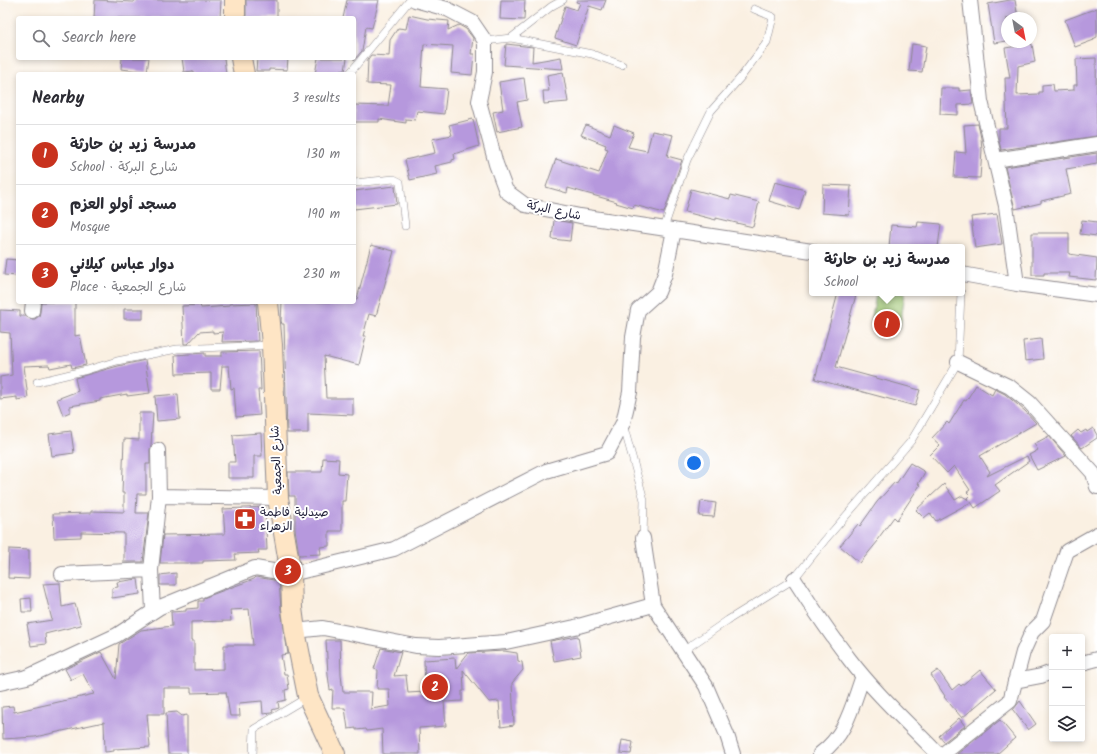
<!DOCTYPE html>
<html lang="en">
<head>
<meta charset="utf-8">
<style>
	:root { --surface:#fff; --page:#f2f2f3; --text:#2b2b33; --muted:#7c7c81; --line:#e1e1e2; --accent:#c8321e }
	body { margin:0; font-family:Kalam,"Playpen Sans Arabic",sans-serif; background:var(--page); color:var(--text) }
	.controls { position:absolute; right:12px; bottom:12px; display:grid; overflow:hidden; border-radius:4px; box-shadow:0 2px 6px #0003 }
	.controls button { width:36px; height:36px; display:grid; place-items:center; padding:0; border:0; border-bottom:1px solid var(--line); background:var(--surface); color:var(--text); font:20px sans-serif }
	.compass { position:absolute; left:1001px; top:12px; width:36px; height:36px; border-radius:50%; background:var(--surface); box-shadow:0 2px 6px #0003; rotate:148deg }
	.you { position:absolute; left:694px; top:463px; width:14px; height:14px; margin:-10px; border:3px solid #fff; border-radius:50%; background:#1a73e8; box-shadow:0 0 0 6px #1a73e833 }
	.badge { display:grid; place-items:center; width:26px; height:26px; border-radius:50%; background:var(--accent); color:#fff; font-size:13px; font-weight:700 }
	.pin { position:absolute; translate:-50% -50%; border:2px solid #fff; box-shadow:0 1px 4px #0006 }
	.popup { position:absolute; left:809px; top:244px; width:156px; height:52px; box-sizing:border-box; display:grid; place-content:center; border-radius:4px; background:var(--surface); filter:drop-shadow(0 1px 3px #0005); font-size:13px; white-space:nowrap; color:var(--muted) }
	.popup b { font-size:15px; color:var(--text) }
	.popup::after { content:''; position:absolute; left:50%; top:100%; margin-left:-8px; border:8px solid transparent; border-top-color:var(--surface) }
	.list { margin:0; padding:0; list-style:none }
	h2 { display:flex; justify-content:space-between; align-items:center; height:52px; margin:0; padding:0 16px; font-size:17px }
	h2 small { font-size:13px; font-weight:400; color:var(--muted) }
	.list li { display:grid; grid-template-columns:26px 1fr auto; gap:12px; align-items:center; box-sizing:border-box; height:60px; padding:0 16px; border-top:1px solid var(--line) }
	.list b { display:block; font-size:15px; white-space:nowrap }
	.list p { margin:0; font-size:13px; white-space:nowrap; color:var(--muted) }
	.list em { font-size:13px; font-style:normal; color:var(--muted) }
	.icon { flex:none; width:22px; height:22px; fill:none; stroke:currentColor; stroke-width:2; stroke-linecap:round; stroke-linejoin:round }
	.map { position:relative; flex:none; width:1097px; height:754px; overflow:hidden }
	.search { position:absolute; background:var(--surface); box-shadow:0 2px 6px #0003; left:16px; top:16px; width:340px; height:44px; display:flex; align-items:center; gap:10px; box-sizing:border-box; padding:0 14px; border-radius:4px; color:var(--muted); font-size:15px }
	.panel { position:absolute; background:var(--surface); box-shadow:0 2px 6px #0003; left:16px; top:72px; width:340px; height:232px; border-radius:4px }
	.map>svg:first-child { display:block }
	.green { fill:#9cc46f; stroke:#5f7355 }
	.building { fill:#b698dd; fill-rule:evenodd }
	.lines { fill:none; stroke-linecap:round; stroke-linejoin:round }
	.lane-casing { stroke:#8e898e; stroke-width:8 }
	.street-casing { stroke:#8e898e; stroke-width:16 }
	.secondary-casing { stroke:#8e898e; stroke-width:22 }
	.lane { stroke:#fff; stroke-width:7 }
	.street { stroke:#fff; stroke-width:14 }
	.secondary { stroke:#fee5c5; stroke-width:20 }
	.labels { text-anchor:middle; stroke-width:4; stroke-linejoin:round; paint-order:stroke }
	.street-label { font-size:12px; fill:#22223b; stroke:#fff }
	.poi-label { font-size:12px; fill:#22223b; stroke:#fff; text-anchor:start }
</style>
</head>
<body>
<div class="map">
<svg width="1097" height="754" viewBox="0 0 1097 754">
	<rect width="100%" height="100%" fill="#fff"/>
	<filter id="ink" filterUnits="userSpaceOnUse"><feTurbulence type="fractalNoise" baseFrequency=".025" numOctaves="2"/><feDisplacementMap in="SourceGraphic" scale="8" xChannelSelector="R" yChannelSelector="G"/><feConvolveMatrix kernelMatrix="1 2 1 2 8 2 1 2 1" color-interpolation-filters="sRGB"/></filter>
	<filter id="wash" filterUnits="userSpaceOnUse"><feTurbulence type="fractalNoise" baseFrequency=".012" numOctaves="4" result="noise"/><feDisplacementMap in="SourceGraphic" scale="16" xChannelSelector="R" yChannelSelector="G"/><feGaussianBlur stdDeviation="0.9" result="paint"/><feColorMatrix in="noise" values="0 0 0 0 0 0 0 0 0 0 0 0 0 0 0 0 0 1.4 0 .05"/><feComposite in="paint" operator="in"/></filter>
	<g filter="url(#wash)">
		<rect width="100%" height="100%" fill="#faf0e2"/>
		<path class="green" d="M876 293H905L900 328 871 324Z"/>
		<g id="blocks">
			<path class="building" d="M95 0 134 2 135 0H221L220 18H94Z
				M246 0H277V18H246Z
				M347 0H379L372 28 366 27 362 51 354 60V18H343Z
				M501 0H525L524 20 500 19Z
				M577 0H606L602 10 589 6 576 45 555 38 565 6 577 10 580 3 576 2Z
				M1010 0H1015L1018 18H1007V41L994 43 988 4Z
				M1097 8V37L1093 39 1094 40 1075 47 1065 20Z
				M409 15 427 19 449 21 448 30 459 25 466 29 473 38 471 54H474L472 75 451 73 453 46 424 44 421 87 447 89 444 114 417 111 415 120 406 119V123L379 119V122H354V105L388 106 391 85 367 84 368 59 371 55 389 56 390 40 398 28 406 29Z
				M506 44 533 47 532 62 561 57 563 69 504 65Z
				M912 44 926 46 922 72 909 71Z
				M1032 44 1035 62 1018 66 1017 95 1039 94V92H1042V85L1053 84 1054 91 1074 90V85H1077L1076 59 1096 58 1097 136 1001 150 999 141V128H1007L1005 78H1010L1005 48Z
				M122 58H149L147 72 121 69Z
				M182 58H224L226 74H194V71L184 72Z
				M257 58H288L287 70 269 69V71H256Z
				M318 58H347L345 71 341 70 340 74H315Z
				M563 72 568 102 544 104 543 91H549L547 75Z
				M524 78 527 100 517 102 522 127 497 132 493 112 503 110 499 82Z
				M941 88H959V91L971 90 973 104 958 105V115L940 114Z
				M473 119 479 146 454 154 455 159 452 160V162L435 166 437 174 410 180 405 160 435 153 432 139 452 135 449 125Z
				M978 124 981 138 982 150 980 178 954 177 956 152 966 153 964 125Z
				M586 125 610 135 614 125 634 133 628 147 647 151 652 131 673 135 667 156 682 160 664 213 634 205 633 208 616 203 617 202 568 188 567 193 546 187 556 159 599 173 608 149 605 148 606 145 581 135Z
				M1097 153V164L1066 169 1071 194 1041 201V203L1015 209 1005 167Z
				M775 182 805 190 799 210 769 201Z
				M823 185 851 186 849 215 822 213Z
				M395 186 397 204 354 209V191Z
				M691 189 730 199 731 195 759 202 753 227 716 218V220L685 212Z
				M997 214 1002 244 975 248 971 217Z
				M554 220 572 223 570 241 552 239Z
				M1082 220 1097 222V236L1080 234Z
				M918 222 941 224 938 247H889L891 225 917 227Z
				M1032 233H1069V254L1097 258 1096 280 1069 277 1070 273H1044V275H1032Z
				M371 245 394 251 376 316 369 314 363 336H366L359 365 324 356 326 398H353V415L308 413V433H287L284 324H282L281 321 282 302H354V299H357Z
				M6 259 18 260V276L4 275Z
				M838 293H849L856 295 836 367 920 390 915 406 815 379Z
				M41 302H75V336L80 335 86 365 72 368 71 364 50 368 49 365 24 366 28 398 17 400V397L0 399V377L12 375 10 333 0 332V310L20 311V316H25L31 319H35L39 316 40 312Z
				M256 303 258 341 222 342 223 332 213 333V331L199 332 188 344H184L182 306 200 305 201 308 229 306V304Z
				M124 309H143V319H124Z
				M1041 339 1043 359 1025 361 1023 341Z
				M259 351 261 390H258L260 415 236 417 234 388 231 389 229 366H222L220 389H211V373L176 374 175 355 205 353V356H222V352Z
				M145 360 150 393 127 396V394L100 399V401L70 406V412L63 415 57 399 78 391 75 378 118 366Z
				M976 385 992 395 995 389 1005 394 1025 411 1036 423 980 456 990 472 987 476 1027 456 1029 461 995 485 1000 491 975 508 971 502 936 521 930 513 924 518 916 510 944 484 955 500 962 496 969 500 967 498 970 495 967 492 970 490 954 466 947 473 930 455 940 445 932 438 947 422 949 424 964 400 966 401Z
				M178 394 180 419 157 421 155 396Z
				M139 413H153L151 445 150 450V464H146V494H137L136 513H149L143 562H124V533L81 532V537L54 538 53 514 91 513V511L124 512V493H122L124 439 139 440Z
				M1093 428 1097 435V438L1082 448 1071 436 1078 430 1081 433 1086 430 1087 432Z
				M71 431 74 453 52 456 49 434Z
				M261 433 262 456H254V478H228V462H235L233 436 232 435Z
				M1049 436 1066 456 1037 470 1029 455 1038 450 1034 444Z
				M323 458 339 459 338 473 347 474 345 501H342V531H329V546L320 547 321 554 299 555 295 529V496H289L288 472H322Z
				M910 463 925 472 918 484 920 485 897 520 894 517 877 540 878 541 860 563 840 546 858 524 860 526 877 502 895 482 896 484Z
				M701 501 716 503 714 517 699 516Z
				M265 507 267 550H258L259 553 235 554 236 560 203 561V563H160L163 535 225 534 223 509Z
				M9 549 29 550V579L8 578Z
				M176 573V585H160V575Z
				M256 577 279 581 281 609 288 654 281 655 284 674H287L289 689 285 690 286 700 278 702 279 708 272 710 273 712 271 713 263 714 262 701 239 703 240 716H230L226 692 191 693V688H164V714H147L150 747 114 749V751L105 752 104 722 35 737 3 739 2 707 13 706 14 712 94 694 83 674 71 680 65 669 101 652 116 679 119 644 141 630 172 626 171 612 186 611V609L198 608V601H203V598L254 579ZM249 609 253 645H224V669L194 670V641H191V622L231 621 230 610Z
				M138 579 140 594 112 598V588L118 587 117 582Z
				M60 583 62 607 75 604 81 625 45 634 46 644 31 646 27 624 52 620 43 584Z
				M31 598 32 612H22L21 599Z
				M578 636 581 656 554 661 550 641Z
				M326 640H340L341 675 343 692H372L371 709 390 706 389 689H377L378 670 374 669 381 648 401 652 394 676 406 675 408 693 425 692 424 660 455 658 456 669 468 653 504 651 517 653 518 661 522 662 523 670 512 683 514 725 501 727 499 701 489 702 463 670 464 691H462V701L444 702 446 726 419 728 420 754H383L382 729 367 731 366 729 356 730V728L348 729 345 708H332L333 689 330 690 328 675Z
				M938 670 952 690 959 684 961 686 980 670 996 689 962 718 944 697 945 696 931 675Z
				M1020 701 1036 724 1028 730 1013 710Z
				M177 712 182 716 187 715V754H168L166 713Z
				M959 718 965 726 944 742 939 736Z
				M1000 720 1015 738 997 754H957Z
				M622 740 633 742 631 754 620 753Z"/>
		</g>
	</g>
	<g filter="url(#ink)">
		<use href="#blocks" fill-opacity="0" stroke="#8e898e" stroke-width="1"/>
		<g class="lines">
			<g class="lane-casing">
				<path id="lane" d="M511 38 552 6 563 0
					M485 41 511 38 592 54 622 65
					M349 74 410 0
					M354 183 394 179 400 182 405 226
					M664 228 687 160 711 111 741 77 767 42 773 17 754 9
					M37 382 87 370 117 361 177 349 271 345
					M623 424 644 500 643 538
					M683 651 728 620 794 579 825 540 911 441 958 362 961 293
					M253 754 254 729 306 698"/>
			</g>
			<g class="street-casing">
				<path id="street" d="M415 0 447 9 472 22 485 41V72L479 101 496 164 506 191 525 205 580 216 812 251
					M970 0 981 101 1006 206 1017 284
					M995 160 1097 144
					M962 274 1017 284 1097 295
					M32 311 33 302
					M958 362 1010 387 1030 403 1093 473 1097 487
					M159 496 278 498
					M643 538 653 605 706 686 727 735 733 754
					M62 574 151 570
					M794 579C812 607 830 634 850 660 876 694 908 723 938 754
					M153 610 151 570 159 496 158 450
					M295 631 323 628 416 646 439 647 506 642 575 627 653 605
					M1082 663 1097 659
					M1015 681 1041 676 1052 672
					M0 683 27 677 117 635 160 607 255 568 291 574 394 549 546 471 607 453 623 423 630 392 633 337 638 310 658 292 665 274 674 230
					M820 754C847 734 852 706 863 676
					M943 754 1010 701 1023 652 1032 632 1043 621 1067 551 1097 534"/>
			</g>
			<g class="secondary-casing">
				<path id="secondary" d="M235 0V18
					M241 58 244 74
					M268 302 272 345 278 498 291 574 292 608 295 631 308 696 335 754"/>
			</g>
			<use href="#lane" class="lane"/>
			<use href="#street" class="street"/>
			<use href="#secondary" class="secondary"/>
		</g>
	</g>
	<defs>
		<g id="pharmacy-square" transform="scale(1.15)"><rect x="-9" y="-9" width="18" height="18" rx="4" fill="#c8321e" stroke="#fff"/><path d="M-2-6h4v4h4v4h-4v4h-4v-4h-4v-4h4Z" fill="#fff"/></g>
	</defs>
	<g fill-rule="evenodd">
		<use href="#pharmacy-square" x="245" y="519"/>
	</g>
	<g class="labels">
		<g class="street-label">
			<text transform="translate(554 210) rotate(12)" y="4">شارع البركة</text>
			<text transform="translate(276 460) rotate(-93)" y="4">شارع الجمعية</text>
		</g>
		<g class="poi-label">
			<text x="260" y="516">صيدلية فاطمة<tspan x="260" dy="14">الزهراء</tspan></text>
		</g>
	</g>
</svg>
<div class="controls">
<button>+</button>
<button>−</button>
<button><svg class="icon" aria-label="layers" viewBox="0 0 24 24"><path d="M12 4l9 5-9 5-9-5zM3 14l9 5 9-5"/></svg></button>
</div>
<svg class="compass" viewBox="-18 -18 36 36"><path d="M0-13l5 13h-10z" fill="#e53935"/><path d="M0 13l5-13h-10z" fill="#7c7c81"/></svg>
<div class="you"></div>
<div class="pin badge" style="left:887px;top:324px">1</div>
<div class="popup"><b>مدرسة زيد بن حارثة</b>School</div>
<div class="pin badge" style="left:435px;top:687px">2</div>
<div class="pin badge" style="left:288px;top:571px">3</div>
<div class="search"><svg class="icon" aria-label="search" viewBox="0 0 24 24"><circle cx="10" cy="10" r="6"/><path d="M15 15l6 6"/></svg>Search here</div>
<section class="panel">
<h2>Nearby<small>3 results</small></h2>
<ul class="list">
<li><span class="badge">1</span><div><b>مدرسة زيد بن حارثة</b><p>School · شارع البركة</p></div><em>130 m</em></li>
<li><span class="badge">2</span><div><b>مسجد أولو العزم</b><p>Mosque</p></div><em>190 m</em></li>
<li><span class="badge">3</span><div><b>دوار عباس كيلاني</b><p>Place · شارع الجمعية</p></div><em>230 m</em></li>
</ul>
</section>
</div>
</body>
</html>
